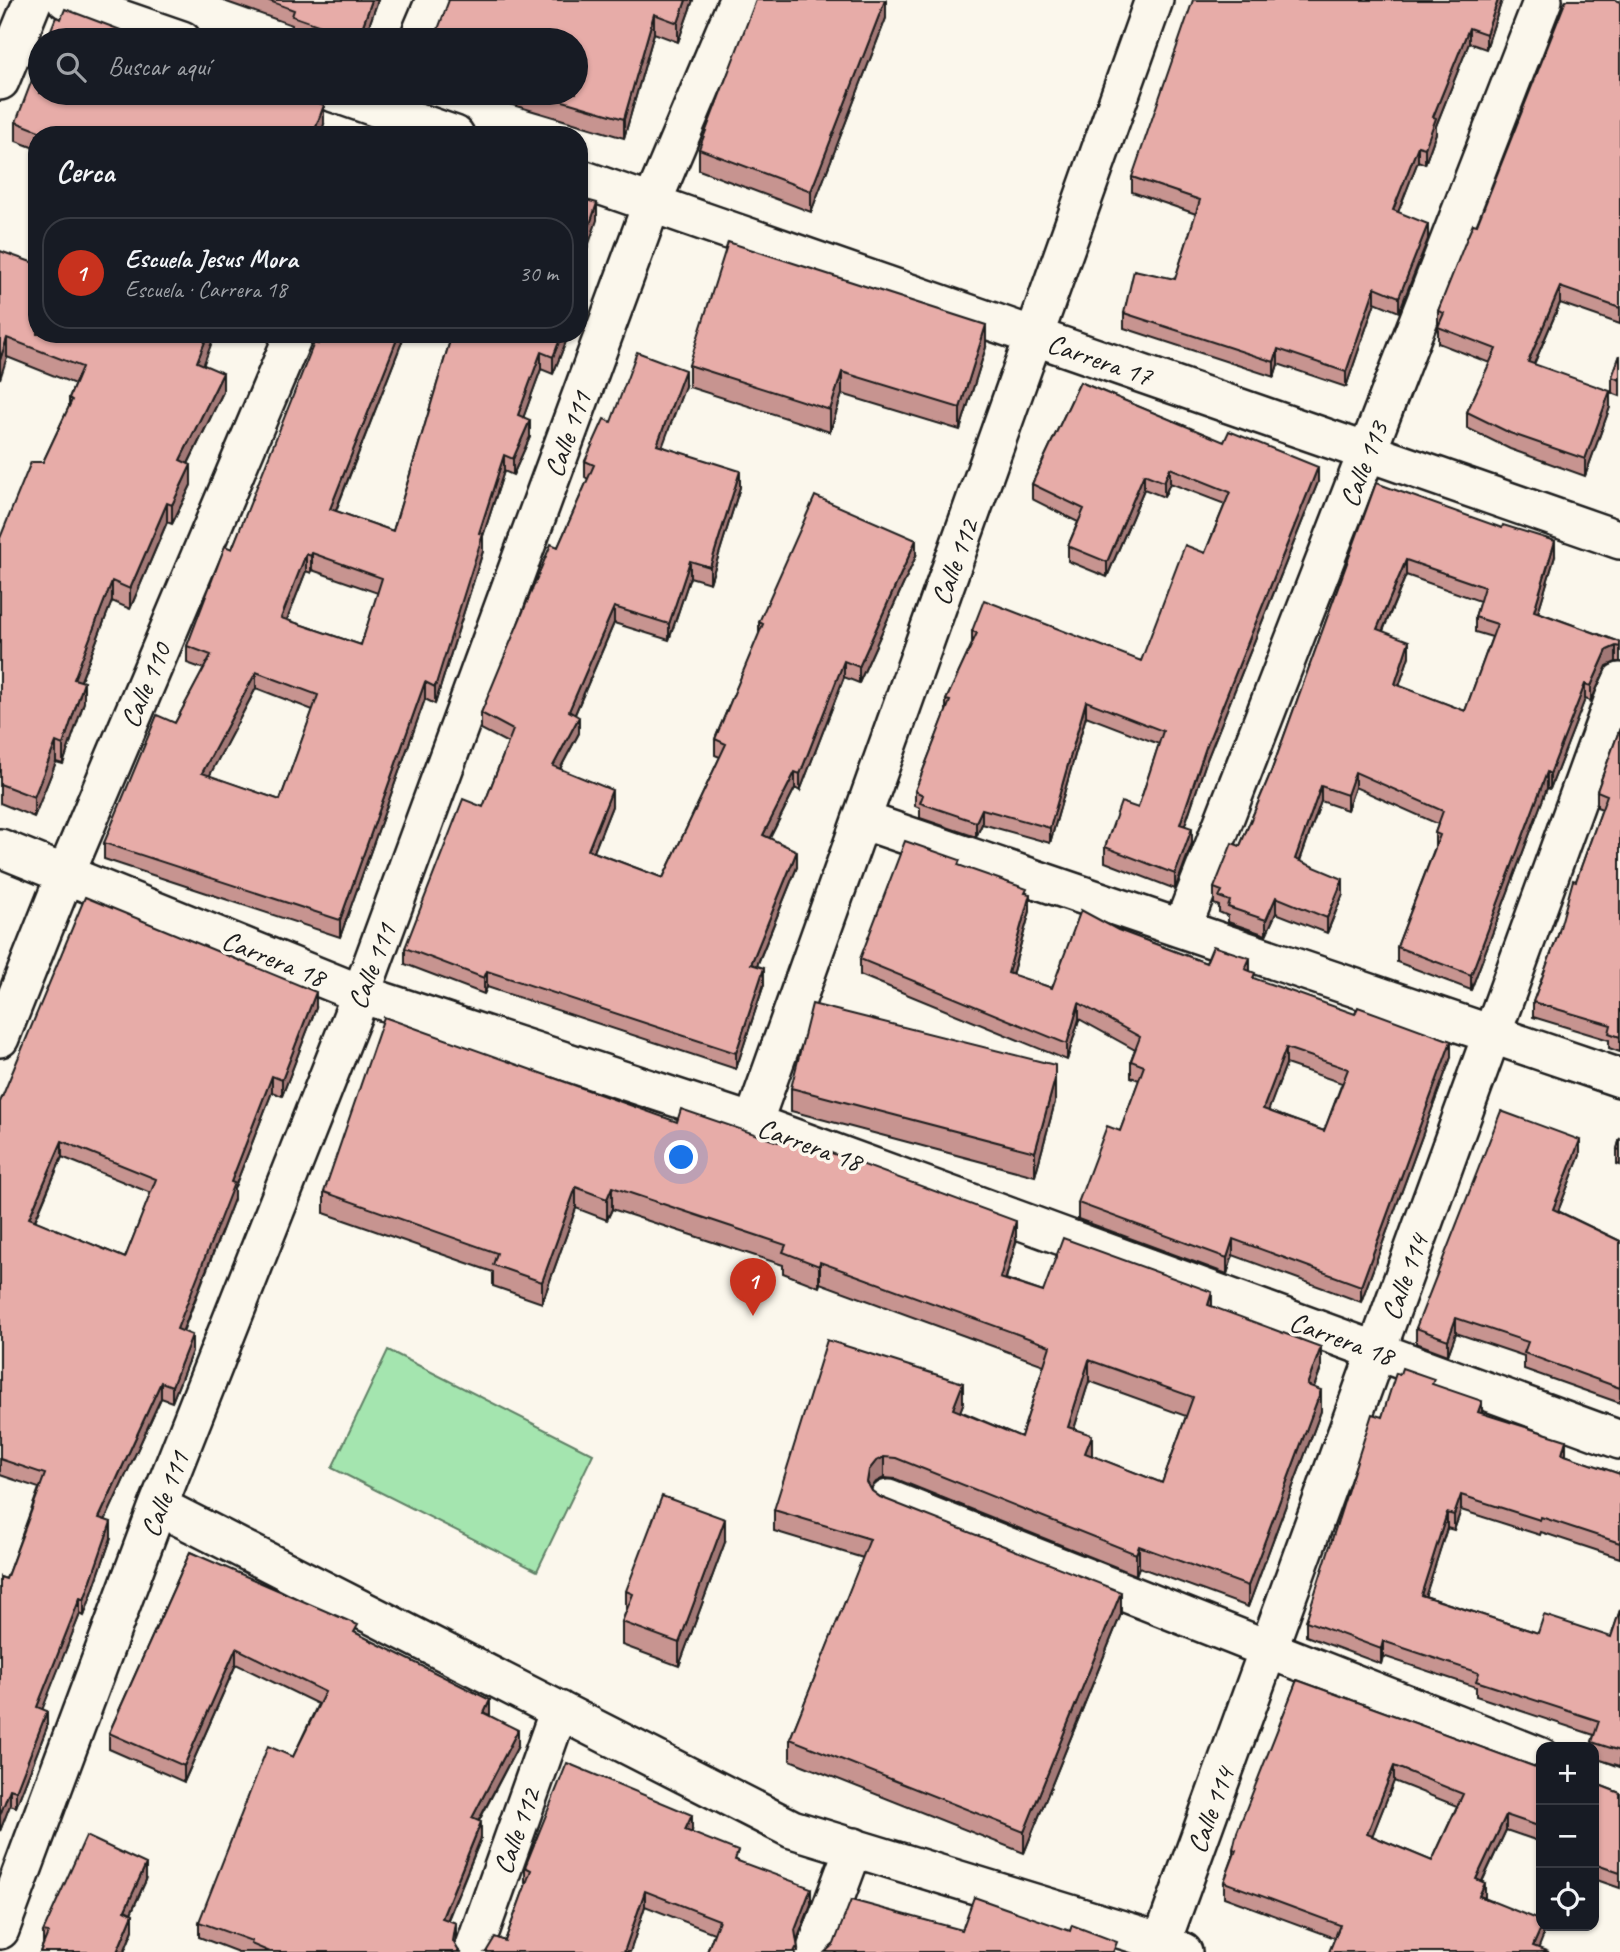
<!DOCTYPE html>
<html lang="es">
<head>
<meta charset="utf-8">
<style>
	:root { --surface:#171b24; --page:#20242c; --text:#f1f3f6; --muted:#9ea1a6; --line:#363941; --accent:#c8321e }
	body { margin:0; font-family:Caveat,sans-serif; background:var(--page); color:var(--text) }
	.controls { position:absolute; right:21px; bottom:21px; display:grid; overflow:hidden; border-radius:14px; box-shadow:0 2px 5px #0004 }
	.controls button { width:63px; height:63px; display:grid; place-items:center; padding:0; border:0; border-bottom:2px solid var(--line); background:var(--surface); color:var(--text); font:35px sans-serif }
	.you { position:absolute; left:682px; top:1158px; width:24px; height:24px; margin:-18px; border:5px solid #fff; border-radius:50%; background:#1a73e8; box-shadow:0 0 0 10px #1a73e833 }
	.badge { display:grid; place-items:center; width:46px; height:46px; border-radius:50%; background:var(--accent); color:#fff; font-size:23px; font-weight:700 }
	.pin { position:absolute; translate:-50% -58px; filter:drop-shadow(0 2px 4px #0008) }
	.pin::after { content:''; position:absolute; top:37px; width:24px; height:21px; background:inherit; clip-path:polygon(0 0,100% 0,50% 100%) }
	.list { margin:0; padding:0; list-style:none }
	h2 { display:flex; justify-content:space-between; align-items:center; height:91px; margin:0; padding:0 28px; font-size:30px }
	h2 small { font-size:23px; font-weight:400; color:var(--muted) }
	.list li { display:grid; grid-template-columns:46px 1fr auto; gap:21px; align-items:center; box-sizing:border-box; height:112px; margin:0 14px 14px; padding:0 14px; border:2px solid var(--line); border-radius:28px }
	.list b { display:block; font-size:26px; white-space:nowrap }
	.list p { margin:0; font-size:23px; white-space:nowrap; color:var(--muted) }
	.list em { font-size:23px; font-style:normal; color:var(--muted) }
	.icon { flex:none; width:38px; height:38px; fill:none; stroke:currentColor; stroke-width:2; stroke-linecap:round; stroke-linejoin:round }
	.map { position:relative; flex:none; width:1620px; height:1952px; overflow:hidden }
	.search { position:absolute; background:var(--surface); box-shadow:0 2px 5px #0004; left:28px; top:28px; width:560px; height:77px; display:flex; align-items:center; gap:18px; box-sizing:border-box; padding:0 24px; border-radius:38px; color:var(--muted); font-size:26px }
	.panel { position:absolute; background:var(--surface); box-shadow:0 2px 5px #0004; left:28px; top:126px; width:560px; height:217px; border-radius:28px }
	.map>svg:first-child { display:block }
	.green { fill:#a4e5af; stroke:#608066; stroke-width:2 }
	.lines { fill:none; stroke-linecap:round; stroke-linejoin:round }
	.street-casing { stroke:#1c1c1c; stroke-width:42 }
	.street { stroke:#fbf7ec; stroke-width:37 }
	.wall { fill:#c79490; stroke:#1c1c1c; stroke-width:2; fill-rule:evenodd }
	.shaded-wall { fill:#a27876; stroke:#1c1c1c; stroke-width:2 }
	.building { fill:#e7aca8; stroke:#1c1c1c; stroke-width:2; fill-rule:evenodd }
	.labels { text-anchor:middle; stroke-width:7; stroke-linejoin:round; paint-order:stroke }
	.street-label { font-size:28px; fill:#1c1c1c; stroke:#fbf7ec }
</style>
</head>
<body>
<div class="map">
<svg width="1620" height="1952" viewBox="0 0 1620 1952">
	<rect width="100%" height="100%" fill="#fbf7ec"/>
	<filter id="ink" filterUnits="userSpaceOnUse"><feTurbulence type="fractalNoise" baseFrequency=".0143" numOctaves="2"/><feDisplacementMap in="SourceGraphic" scale="14" xChannelSelector="R" yChannelSelector="G"/><feConvolveMatrix kernelMatrix="1 2 1 2 8 2 1 2 1" color-interpolation-filters="sRGB"/></filter>
	<g filter="url(#ink)">
		<path class="green" d="M388 1350 593 1454 537 1571 332 1468Z"/>
		<g class="lines">
			<g class="street-casing">
				<path id="street" d="M66 0 182 40
					M418 40 435 0
					M0 81 33 0
					M334 93 455 135
					M579 178 1620 540
					M862 820 1620 1078
					M0 848 361 994 753 1123 1620 1440
					M1182 928 1543 0
					M0 1038 66 873 294 334
					M753 1123 1154 0
					M888 1499 1541 1757
					M158 1506 792 1829 1162 1942 1183 1952
					M1594 1778 1620 1788
					M0 1930 158 1506 361 994 652 203 738 0
					M473 1952 559 1710
					M815 1952 854 1847
					M1158 1952 1620 682"/>
			</g>
			<use href="#street" class="street"/>
		</g>
		<path class="wall" d="M221 0H378L364 40H315L292 32V25Z
			M449 0H693L678 42 654 33 624 138 493 99 477 93H576Z
			M886 0V18L811 212 699 170V149Z
			M1502 0 1486 49 1469 43 1436 126V133L1425 164 1418 161 1398 212 1428 239 1399 312 1375 302 1346 387 1278 364 1274 377 1124 328V313L1175 279 1196 214 1132 192V177Z
			M1620 2V324L1560 303 1534 364 1610 407 1585 476 1510 449 1467 428V412L1490 363 1438 343V311L1477 225Z
			M16 122 324 124 320 135H37V149L16 141Z
			M0 251 204 365 223 392 188 464 191 485 172 524 167 522 130 609 112 601 81 681 84 702 63 764 56 762 34 817 0 803V538L43 462 69 407V398L75 384 7 357Z
			M322 334H405L336 511 393 531 452 334H569L553 374 541 369 523 418 530 437 513 475 504 471 483 536V551L435 704 425 699 340 937 104 859V843L175 723 204 669 187 663V646L232 549ZM312 570 378 593 361 645 287 620 306 571 311 573ZM256 688 313 710 280 800 209 776Z
			M986 347 960 430 842 394 830 432 689 387V365Z
			M1620 355V396L1612 393V377Z
			M1080 382 1318 482 1206 762 1185 825 1192 843 1175 889 1105 862V847L1138 808 1159 744 1086 716 1050 843 982 824 976 837 920 818V808L915 806V791L946 712V700L972 645V631L1141 661 1205 553 1225 504 1170 483 1164 497 1144 489 1107 577 1068 561V546L1078 522 1032 499V484Z
			M685 386 662 446 740 487 710 583 690 577 669 640 614 623 575 714 579 733 560 769 612 806 594 852 663 878 720 757 715 755V739L759 635V622L916 556 859 683 844 677 800 791 795 788 770 838 797 867 757 966 764 984 736 1069 487 987 484 994 405 964V948L483 807 508 743 481 729V713L558 547 588 479 585 477V461L611 422Z
			M1376 483 1555 556 1538 612 1620 642V662H1616L1607 666 1591 701 1585 699 1550 789 1547 788 1471 990 1397 962V947L1435 847V833L1438 824 1355 787 1347 810 1321 801 1300 861 1343 894 1327 933 1276 913 1266 935 1228 922V916L1219 912V906L1214 904V888L1240 846 1271 772ZM1406 575 1480 601 1475 617V632L1492 637 1465 711 1399 686 1409 656 1383 631Z
			M1620 728V1052L1609 1048V1040L1533 1017V1002L1558 935 1576 881 1602 809 1597 807V791Z
			M960 866 1027 893 1030 911 1012 975 1052 988 1118 930 1206 963 1250 971 1255 979 1451 1057 1361 1302 1233 1255 1227 1274 1078 1219V1203L1120 1131 1139 1080 1131 1077V1061L1135 1050 1079 1019 1067 1060 860 975V959ZM1286 1064 1342 1083 1324 1131 1268 1111Z
			M316 1008 282 1096 272 1092 234 1189V1199L183 1332 192 1351 172 1402 161 1398 105 1520 111 1538 84 1616 80 1614 42 1709 47 1727 16 1807 10 1805 0 1831V1577L6 1579 39 1488 0 1475V1102ZM62 1157 151 1193 125 1258 35 1221Z
			M791 1088 1055 1102 1035 1176 791 1111Z
			M677 1122 1016 1242 1006 1279 1043 1292 1212 1306 1321 1368 1314 1387 1321 1411 1248 1607 1139 1567 1136 1575 896 1479 884 1478 876 1482 871 1488 872 1491 880 1497 1121 1614 1024 1853 790 1760V1739L863 1558 774 1531V1510L963 1404 960 1411 1021 1437 1044 1365 820 1283 819 1287 783 1273V1265L612 1209 607 1220 576 1208 542 1303 493 1286V1272L324 1213V1192ZM1089 1381 1186 1416 1162 1483 1092 1456 1074 1429Z
			M1620 1138V1165L1617 1164V1149Z
			M1580 1155 1558 1211 1620 1241V1403L1524 1369V1356L1456 1333 1448 1355 1416 1343V1328Z
			M1400 1374 1434 1385 1482 1413 1566 1456 1620 1474V1558L1541 1532 1540 1535 1461 1510 1454 1530 1447 1528 1425 1596 1538 1633 1611 1637 1620 1610V1766L1594 1758V1747H1592V1742L1594 1735 1476 1696V1687L1383 1656 1381 1664 1306 1636V1621L1382 1417Z
			M725 1542 679 1666 622 1645V1622L626 1611V1591Z
			M190 1552 358 1634 490 1716 518 1746 479 1821 481 1838 448 1920 456 1938 455 1945 458 1950 460 1952H238L199 1937V1922L293 1757 318 1704 236 1664 184 1782 109 1749V1733Z
			M1297 1680 1541 1769V1842L1506 1830 1482 1882 1485 1899 1543 1926V1937L1335 1938 1224 1897V1882L1233 1857V1849ZM1394 1781 1457 1806 1432 1861 1372 1836Z
			M1594 1783 1620 1793V1888L1594 1879Z
			M692 1831 691 1833 811 1904 797 1940 798 1952H707L714 1933 645 1906 630 1952H486L505 1941 526 1884 525 1883V1867Z
			M146 1880 131 1913 133 1930 124 1952H40L43 1944V1932Z"/>
		<path class="shaded-wall" d="M372 0H378L364 40H358Z
			M686 0H693L678 42V23Z
			M885 0H886V18L811 212V191Z
			M1498 0H1502L1486 49V34Z
			M654 14V33L624 138V119Z
			M1469 28V43L1436 126V133L1425 164V148L1433 117Z
			M324 105V124L320 135H313Z
			M1418 146V161L1393 225V210Z
			M597 203V220L579 273V257Z
			M1428 224V239L1399 312V297Z
			M1375 287V302L1346 387V372Z
			M1560 287V303L1528 378V362Z
			M986 325V347L960 430V408Z
			M208 334H215L197 382V362Z
			M399 334H405L330 525V509Z
			M562 334H569L553 374V357Z
			M7 338V357L0 379V360Z
			M1278 349V364L1274 377V362Z
			M541 352V369L518 432V415Z
			M685 370V386L657 461V445Z
			M842 372V394L830 432V410Z
			M223 373V392L180 480V460Z
			M1610 391V407L1585 476V459Z
			M530 420V437L513 475V459Z
			M504 455V471L483 536V551L435 704V687L479 533Z
			M191 465V485L172 524V505Z
			M1318 467V482L1206 762 1180 839V824L1206 747Z
			M1170 468V483L1164 497V482Z
			M740 471V487L710 583V567Z
			M1144 474V489L1107 577V562Z
			M167 503V522L130 609V589Z
			M916 540V556L859 683V667Z
			M1555 541V556L1534 626V611Z
			M312 553V570L311 573V556Z
			M306 554V571L281 635V618Z
			M1406 560V575L1377 644V629Z
			M690 561V577L669 640V624Z
			M112 581V601L74 698V679Z
			M614 607V623L569 728V711Z
			M1409 641V656L1395 699V684Z
			M1616 646V662L1607 666 1591 701V686L1607 650Z
			M844 661V677L800 791V774Z
			M256 672V688L202 790V773Z
			M84 682V702L63 764V745Z
			M425 682V699L340 937V920Z
			M1585 684V699L1550 789V774Z
			M1086 701V716L1050 843V828Z
			M579 717V733L553 782V766Z
			M56 742V762L34 817V797Z
			M795 772V788L763 851V835Z
			M1355 772V787L1347 810V795Z
			M1547 772V788L1471 990V975Z
			M1321 786V801L1295 874V859Z
			M612 790V806L588 866V850Z
			M982 809V824L976 837V822Z
			M1192 828V843L1175 889V874Z
			M797 851V867L751 980V964Z
			M1343 879V894L1327 933V918Z
			M1030 894V911L1008 989V973Z
			M1276 897V913L1266 935V920Z
			M1250 958V974L1245 969Z
			M764 968V984L736 1069V1053Z
			M487 971V987L484 994V978Z
			M316 992V1008L282 1096V1080Z
			M1079 1003V1019L1067 1060V1044Z
			M1451 1041V1057L1361 1302V1286Z
			M1286 1048V1064L1263 1125V1109Z
			M272 1076V1092L234 1189V1199L177 1345V1329L231 1182Z
			M1055 1079V1102L1035 1176V1152Z
			M1580 1140V1155L1553 1224V1209Z
			M62 1141V1157L29 1234V1218Z
			M576 1187V1208L542 1303V1282Z
			M612 1187V1209L607 1220V1199Z
			M1016 1221V1242L1000 1299V1278Z
			M1233 1239V1255L1227 1274V1258Z
			M820 1262V1283L819 1287V1266Z
			M1212 1292V1313L1208 1305Z
			M1456 1318V1333L1448 1355V1340Z
			M192 1335V1351L172 1402V1386Z
			M1321 1347V1368L1307 1406V1385Z
			M1089 1360V1381L1068 1448V1427Z
			M161 1382V1398L99 1534V1518Z
			M963 1383V1404L953 1430V1409Z
			M1321 1390V1411L1248 1607V1586Z
			M1482 1401V1416L1478 1412Z
			M1092 1435V1457L1085 1453Z
			M1566 1440V1455L1562 1469V1454Z
			M884 1457V1478L876 1482 869 1491 867 1482 869 1470 876 1461Z
			M1461 1495V1510L1454 1530V1515Z
			M1447 1513V1528L1421 1610V1595Z
			M725 1519V1542L679 1666V1643Z
			M111 1522V1538L84 1616V1600Z
			M1139 1546V1567L1136 1575V1554Z
			M1121 1592V1614L1024 1853V1832Z
			M80 1598V1614L37 1723V1707Z
			M1383 1641V1656L1381 1664V1649Z
			M236 1648V1664L184 1782V1766Z
			M490 1700V1715L484 1713Z
			M47 1711V1727L16 1807V1791Z
			M518 1730V1746L472 1833V1818Z
			M1394 1766V1781L1367 1849V1834Z
			M10 1789V1805L0 1831V1815Z
			M692 1815V1831L685 1846V1830Z
			M1506 1815V1830L1476 1894V1879Z
			M481 1822V1838L442 1933V1918Z
			M146 1864V1880L125 1926V1910Z
			M1485 1883V1898L1479 1896Z
			M811 1888V1904L795 1945V1930Z
			M645 1891V1906L630 1952H624Z
			M133 1914V1930L124 1952H117Z
			M456 1923V1938L453 1952V1941Z
			M1542 1926H1543V1937L1537 1952 1533 1946Z"/>
		<path class="building" d="M267 0H372L358 39 292 16 294 10Z
			M449 0H686L678 23 654 14 624 119 536 93H576V40H434Z
			M756 0H885L811 191 699 149Z
			M1193 0H1498L1486 34 1469 28 1433 117 1436 118 1425 148 1418 146 1393 210 1428 224 1399 297 1375 287 1346 372 1278 349 1274 362 1124 313 1134 270 1175 279 1200 200 1132 177Z
			M1566 0H1615L1620 2V308L1560 287 1528 362 1610 391 1585 459 1510 433 1467 412 1496 349 1438 327 1444 313 1438 311 1467 238 1473 224 1477 225Z
			M65 9 147 40H47L56 17 61 19Z
			M40 59V93H295L324 105 313 135H49L16 122Z
			M407 130 418 135H405Z
			M579 198 597 203 579 257Z
			M728 242 986 325 960 408 842 372 830 410 689 365Z
			M0 251 37 264V334H208L197 362 223 373 180 460 191 465 172 505 167 503 130 589 112 581 74 679 84 682 63 745 56 742 34 797 0 784V538L31 462H43L72 400 69 398 82 367 7 338 0 360Z
			M322 334H399L330 509 393 531 452 334H562L553 357 541 352 518 415 530 420 513 459 504 455 479 533 483 534 435 687 425 682 340 920 104 843 157 715 175 723 211 655 187 646 225 546 232 549 314 343 318 344ZM312 553 382 578 361 645 281 618 306 554 311 556ZM256 672 318 695 280 800 202 773Z
			M637 352 685 370 657 445 740 471 710 567 690 561 669 624 614 607 569 711 579 717 553 766 612 790 588 850 663 878 726 744 715 739 763 624 759 622 815 496 916 540 859 667 844 661 800 774 795 772 763 835 797 851 751 964 764 968 736 1053 487 971 484 978 405 948 463 799 483 807 513 730 481 713 551 544 558 547 594 465 585 461 604 419 611 422Z
			M1620 355V380L1612 377Z
			M1080 382 1224 442 1229 431 1318 467 1206 747 1180 824 1192 828 1175 874 1105 847 1121 802 1138 808 1163 731 1086 701 1050 828 982 809 976 822 920 803 923 795 915 791 950 701 946 700 977 633 972 631 984 600 1141 661 1185 545 1205 553 1230 492 1170 468 1164 482 1144 474 1107 562 1068 546 1084 509 1032 484Z
			M1376 483 1502 528 1503 525 1555 541 1534 611 1620 642V647L1616 646 1607 650 1591 686 1585 684 1550 774 1547 772 1471 975 1397 947 1440 835 1435 833 1443 811 1355 772 1347 795 1321 786 1295 859 1343 879 1327 918 1276 897 1266 920 1228 907 1230 901 1219 897 1222 891 1214 888 1232 843 1240 846 1271 772ZM1406 560 1484 587 1475 617 1497 624 1465 711 1395 684 1409 641 1377 629Z
			M1620 728V1037L1609 1033 1611 1025 1533 1002 1558 935 1573 880 1576 881 1607 795 1597 791Z
			M905 841 960 860 958 865 1027 889 1025 893 1030 894 1008 973 1052 988 1081 910 1118 930 1206 963 1213 946 1250 958 1245 969 1255 973 1253 978 1355 1014 1358 1007 1451 1041 1361 1286 1233 1239 1227 1258 1078 1203 1107 1126 1120 1131 1144 1066 1131 1061 1140 1037 1079 1003 1067 1044 860 959ZM1286 1048 1348 1069 1324 1131 1263 1109Z
			M85 897 316 992 282 1080 272 1076 231 1182 234 1183 177 1329 192 1335 172 1386 161 1382 99 1518 111 1522 84 1600 80 1598 37 1707 47 1711 16 1791 10 1789 0 1815V1577L6 1579 45 1474 0 1459V1102ZM62 1141 156 1179 125 1258 29 1218Z
			M812 1004 1055 1065V1079L1035 1152 791 1088Z
			M384 1017 677 1122 681 1109 778 1142 780 1134 1016 1221 1000 1278 1043 1292 1063 1238 1212 1292 1208 1305 1321 1347 1307 1385 1321 1390 1248 1586 1139 1546 1136 1554 896 1458 884 1457 876 1461 869 1470 867 1482 872 1491 880 1497 1121 1592 1024 1832 790 1739 870 1539 774 1510 827 1340 963 1383 953 1409 1021 1437 1050 1346 820 1262 819 1266 783 1252 786 1245 612 1187 607 1199 576 1187 542 1282 493 1265 497 1253 324 1192ZM1089 1360 1193 1397 1162 1483 1085 1453 1092 1435 1068 1427Z
			M1501 1111 1580 1140 1553 1209 1620 1241V1388L1524 1353 1528 1342 1456 1318 1448 1340 1416 1328Z
			M1620 1138V1150L1617 1149Z
			M1402 1368 1434 1379 1432 1384 1482 1401 1478 1412 1566 1440 1562 1454 1620 1474V1543L1541 1517 1540 1520 1461 1495 1454 1515 1447 1513 1421 1595 1538 1633 1544 1615 1611 1637 1620 1610V1751L1592 1742 1599 1721 1476 1681 1479 1673 1383 1641 1381 1649 1306 1621 1372 1414 1382 1417 1396 1373 1400 1374Z
			M662 1496 725 1519 679 1643 622 1622 633 1594 626 1591Z
			M190 1552 358 1625 354 1632 490 1700 484 1713 518 1730 472 1818 481 1822 442 1918 456 1923 453 1941 458 1950 460 1952H270L251 1944 252 1941 199 1922 268 1746 293 1757 325 1692 236 1648 184 1766 109 1733Z
			M1297 1680 1541 1769V1827L1506 1815 1476 1879 1485 1883 1479 1896 1541 1921 1542 1926 1533 1946 1549 1952H1329L1340 1925 1224 1882 1236 1850 1233 1849 1237 1832ZM1394 1766 1463 1794 1432 1861 1367 1834Z
			M567 1763 692 1815 685 1830 738 1851 735 1860 811 1888 795 1930 798 1949 796 1948 794 1952H707L719 1920 645 1891 624 1952H486L495 1937 505 1941 531 1870 525 1867Z
			M1594 1783 1620 1793V1873L1594 1864Z
			M86 1836 146 1864 125 1910 133 1914 117 1952H40L48 1933 43 1932Z
			M974 1897 1070 1931 1072 1925 1117 1942 1113 1952H825L834 1944 851 1900 962 1930Z"/>
	</g>
	<g class="labels">
		<g class="street-label">
			<text transform="translate(1100 359) rotate(19)" y="10">Carrera 17</text>
			<text transform="translate(567 434) rotate(-70)" y="10">Calle 111</text>
			<text transform="translate(1363 464) rotate(-69)" y="10">Calle 113</text>
			<text transform="translate(954 562) rotate(-70)" y="10">Calle 112</text>
			<text transform="translate(145 685) rotate(-67)" y="10">Calle 110</text>
			<text transform="translate(274 958) rotate(22)" y="10">Carrera 18</text>
			<text transform="translate(371 966) rotate(-69)" y="10">Calle 111</text>
			<text transform="translate(810 1144) rotate(20)" y="10">Carrera 18</text>
			<text transform="translate(1404 1277) rotate(-70)" y="10">Calle 114</text>
			<text transform="translate(1342 1338) rotate(20)" y="10">Carrera 18</text>
			<text transform="translate(164 1494) rotate(-69)" y="10">Calle 111</text>
			<text transform="translate(1210 1810) rotate(-70)" y="10">Calle 114</text>
			<text transform="translate(516 1831) rotate(-70)" y="10">Calle 112</text>
		</g>
	</g>
</svg>
<div class="controls">
<button>+</button>
<button>−</button>
<button><svg class="icon" aria-label="locate" viewBox="0 0 24 24"><circle cx="12" cy="12" r="6"/><path d="M12 2v4M12 18v4M2 12h4M18 12h4"/></svg></button>
</div>
<div class="you"></div>
<div class="pin badge" style="left:753px;top:1316px">1</div>
<div class="search"><svg class="icon" aria-label="search" viewBox="0 0 24 24"><circle cx="10" cy="10" r="6"/><path d="M15 15l6 6"/></svg>Buscar aquí</div>
<section class="panel">
<h2>Cerca<small></small></h2>
<ul class="list">
<li><span class="badge">1</span><div><b>Escuela Jesus Mora</b><p>Escuela · Carrera 18</p></div><em>30 m</em></li>
</ul>
</section>
</div>
</body>
</html>
